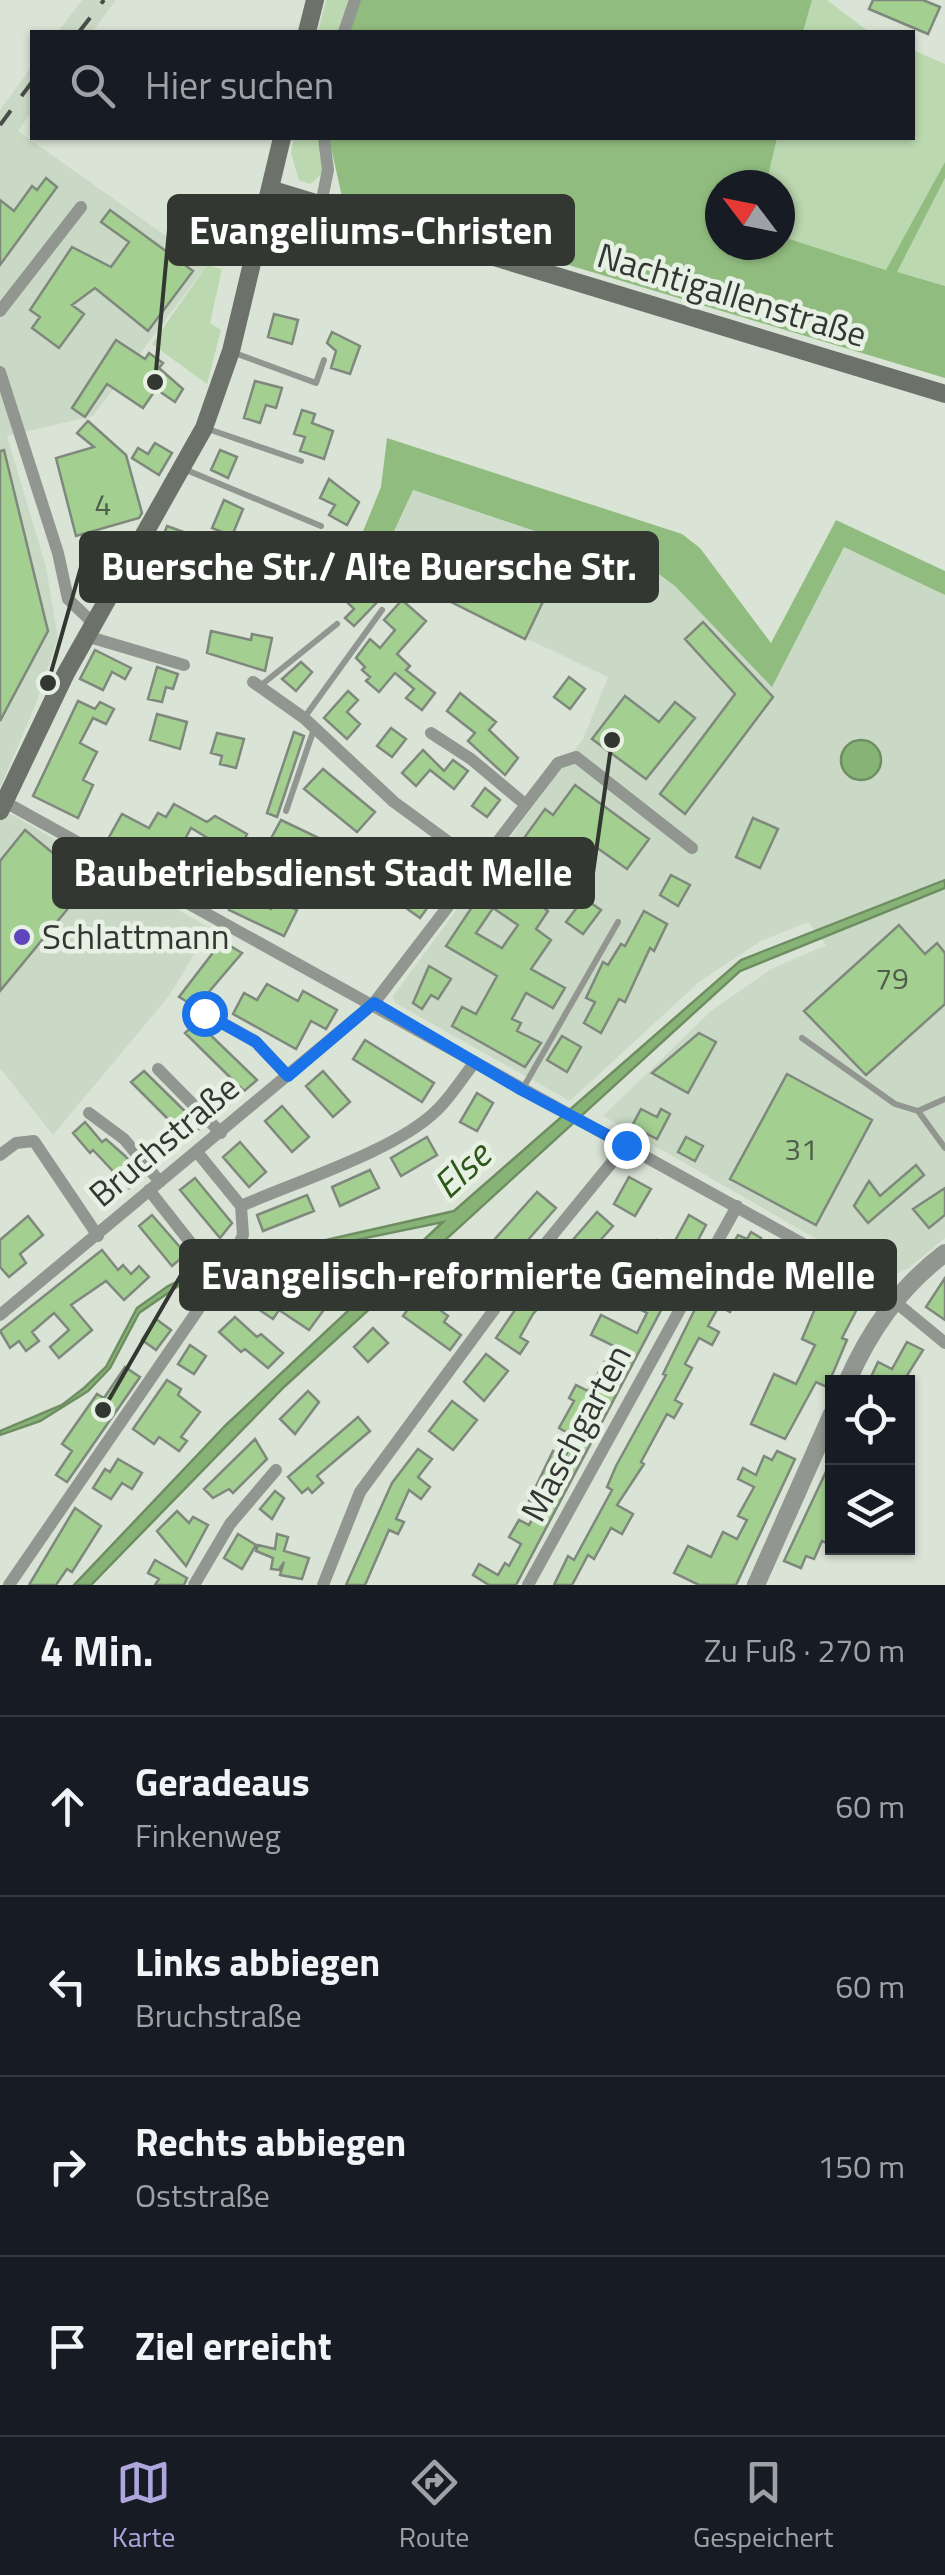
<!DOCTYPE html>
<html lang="de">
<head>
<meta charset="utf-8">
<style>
	:root { --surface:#171b24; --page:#20242c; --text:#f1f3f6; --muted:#9ea1a6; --line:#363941; --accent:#aea5dd }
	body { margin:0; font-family:"Titillium Web",sans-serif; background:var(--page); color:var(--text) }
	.controls { position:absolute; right:30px; bottom:30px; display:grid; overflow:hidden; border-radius:0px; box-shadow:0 2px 8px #0004 }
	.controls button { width:90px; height:90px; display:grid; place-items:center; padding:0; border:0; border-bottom:2px solid var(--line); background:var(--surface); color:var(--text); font:50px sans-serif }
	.compass { position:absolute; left:705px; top:170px; width:90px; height:90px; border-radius:50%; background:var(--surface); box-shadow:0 2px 8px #0004; rotate:302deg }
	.stop { position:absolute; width:30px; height:30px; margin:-22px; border:8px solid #1a73e8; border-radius:50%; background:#fff }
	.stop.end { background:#1a73e8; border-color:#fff; box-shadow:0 2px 10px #0008 }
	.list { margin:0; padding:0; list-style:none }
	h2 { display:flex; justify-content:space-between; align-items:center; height:130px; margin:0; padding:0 40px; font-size:42px }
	h2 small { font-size:32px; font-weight:400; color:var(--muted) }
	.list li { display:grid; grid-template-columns:65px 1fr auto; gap:30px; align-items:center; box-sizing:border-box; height:180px; padding:0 40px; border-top:2px solid var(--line) }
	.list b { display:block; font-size:38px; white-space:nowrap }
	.list p { margin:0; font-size:32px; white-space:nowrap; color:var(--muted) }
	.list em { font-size:32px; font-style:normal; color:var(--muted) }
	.icon { flex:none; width:55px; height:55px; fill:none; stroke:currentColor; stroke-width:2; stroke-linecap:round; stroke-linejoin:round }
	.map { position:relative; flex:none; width:945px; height:1585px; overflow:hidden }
	.search { position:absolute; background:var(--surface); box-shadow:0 2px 8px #0004; left:30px; right:30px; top:30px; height:110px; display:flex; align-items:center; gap:25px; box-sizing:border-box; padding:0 35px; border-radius:0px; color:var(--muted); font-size:38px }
	.sheet { height:850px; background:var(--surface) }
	nav { display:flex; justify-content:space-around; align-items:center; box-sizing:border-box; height:140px; border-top:2px solid var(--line); background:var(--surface); font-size:28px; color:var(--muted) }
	nav a { display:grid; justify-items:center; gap:5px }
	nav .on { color:var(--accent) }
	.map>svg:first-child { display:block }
	.built { fill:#cad9c5 }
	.green { fill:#bbd8b0 }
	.forest { fill:#91bc7f }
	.water { fill:#88b377; stroke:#6e8e62; stroke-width:2.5 }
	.building { fill:#a3cf91; stroke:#7f887c; stroke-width:2.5; fill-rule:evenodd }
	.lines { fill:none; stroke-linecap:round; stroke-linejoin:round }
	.service { stroke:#919690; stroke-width:6 }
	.minor { stroke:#919690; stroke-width:12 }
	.tertiary { stroke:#919690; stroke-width:18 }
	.secondary { stroke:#6c7269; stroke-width:18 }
	.rail { stroke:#474c46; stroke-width:4; stroke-dasharray:18 18; stroke-linecap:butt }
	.route { stroke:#1a73e8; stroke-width:12 }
	.poi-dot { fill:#5d45be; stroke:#e7f1e3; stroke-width:4 }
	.labels { text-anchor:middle; stroke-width:9; stroke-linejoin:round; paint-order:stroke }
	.number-label { font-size:30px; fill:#4f5d4a }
	.street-label { font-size:35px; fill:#333732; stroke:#e7f1e3 }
	.poi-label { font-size:35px; fill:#333732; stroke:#e7f1e3; text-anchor:start }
	.water-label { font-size:38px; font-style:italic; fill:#2d5619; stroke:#e7f1e3 }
	.leader { fill:none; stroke:#333732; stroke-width:4 }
	.callout-dot { fill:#333732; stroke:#e7f1e3; stroke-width:4 }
	.callout { fill:#333732; stroke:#333732; stroke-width:4 }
	.callout-label { font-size:38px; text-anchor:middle; font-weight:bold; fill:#fff }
</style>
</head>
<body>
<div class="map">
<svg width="945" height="1585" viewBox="0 0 945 1585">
	<rect width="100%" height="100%" fill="#dae4d6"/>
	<path class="built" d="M82 0H116L92 32H58Z
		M32 66V111L18 131 207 265 93 416 7 436 46 567 58 638 35 706 0 788V110Z
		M412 490 656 572 675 586 772 686 844 546 945 595V1238L909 1268 891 1276 870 1270 603 1116 711 1011 771 969 826 945 808 922 759 942 699 982 570 1101 395 1003 393 996 583 739 608 677 377 568Z
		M0 808 210 928 169 996 53 1135 0 1068Z"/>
	<path class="green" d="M326 0H350L339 32H318Z
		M812 0H827L869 32H803Z
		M913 50 945 64V162L887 270 780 236V185H766L777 138H912Z
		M294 138H320L323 173 310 184 299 180 291 153Z
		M945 178V286L896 273Z
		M207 265 222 269 210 323 221 330 207 384 152 344Z"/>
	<path class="forest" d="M361 0H812L803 32H350Z
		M329 138H777L766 185H720V245H780V236L886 270 945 162V178L897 272 945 286V378L342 197Z
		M387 438 682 534 700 548 771 643 836 520 945 571V595L844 547 772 687 675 586 656 572 413 490 377 568 353 556 381 487Z"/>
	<path class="water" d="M841 760a20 20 0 1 1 40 0a20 20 0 1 1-40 0Z
		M945 880V888L740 971 284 1387 91 1585H74L226 1425 443 1222 230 1266 187 1280 139 1313 110 1368 88 1391 40 1421 0 1435V1431L62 1405 84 1388 106 1367 137 1308 168 1286 211 1266 454 1211 741 960Z"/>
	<path class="building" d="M873 0H923L940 7 928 34 869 9Z
		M46 178 57 187 0 265V200L14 211 32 186 37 190Z
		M110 210 193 271 148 331 95 288 72 305 84 314 59 348 32 328 40 317 30 310 72 247 111 267 129 242 101 222Z
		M274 314 298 320 292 344 268 337Z
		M332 332 360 346 350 374 331 368 336 351 327 343Z
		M116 340 145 359 149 353 163 363 159 368 183 389 175 402 156 389 143 408 107 384 85 417 72 408Z
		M255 381 282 388 276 408 266 405 260 423 244 418Z
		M302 410 315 414 312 423 333 431 324 459 300 451 305 437 294 434Z
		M88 421 126 455 142 513 139 518 76 536 56 458 94 447 77 433Z
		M155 443 172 453 159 475 132 458 138 448 148 454Z
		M4 450 48 631 0 721V451Z
		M220 450 237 457 228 478 211 470Z
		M329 479 359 502 347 525 329 515 335 505 320 498Z
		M224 500 243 509 232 536 212 528Z
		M167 526 200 538 195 551 214 557 219 543 239 550 229 577 158 550Z
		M473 551 518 573 529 551 560 566 525 639 449 601Z
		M366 582 382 597 354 626 345 618 354 609 347 602Z
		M402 600 426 621 397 654 410 666 406 670 435 693 422 710 406 698 414 689 395 673 379 692 366 681 370 677 362 670 365 667 356 658 370 639 380 648 395 630 384 620Z
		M703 622 773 697 685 814 660 794 735 694 685 639Z
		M211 631 251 640 252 634 272 638 265 671 207 653Z
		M95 650 131 668 125 679 112 672 103 690 80 679Z
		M301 662 312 672 296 691 282 679Z
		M157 667 178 674 173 689 166 687 162 702 148 699Z
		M569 677 585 689 570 709 554 697Z
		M348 691 358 700 347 712 360 724 347 739 324 718Z
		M460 693 496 722 489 730 518 758 505 775 468 741 475 733 447 711Z
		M625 696 659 722 675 702 695 718 646 779 592 739Z
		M78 701 95 709 100 702 114 709 106 724 93 718 80 743 97 752 83 780 93 785 78 818 33 796Z
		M157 714 187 722 180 749 150 740Z
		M391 728 406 739 392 757 377 746Z
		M294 732 304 736 277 817 267 813Z
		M217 733 244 739 236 768 220 764 222 756 211 753Z
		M423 750 444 771 453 760 468 771 454 789 430 770 416 786 402 773Z
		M323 769 375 812 357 832 304 789Z
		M575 785 649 839 627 869 586 840 571 861 587 873 572 894 514 852 545 809 553 815Z
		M485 788 500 800 487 817 472 806Z
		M174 804 207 822 215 816 247 834 227 879 203 865 216 843 191 828 167 873 108 839 122 814 149 828 158 813 166 817Z
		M753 818 778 829 760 868 736 857Z
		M281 820 344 850 330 874 268 844Z
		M25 830 89 883 0 991V861Z
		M426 840 459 864 420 918 374 885 397 852 410 862Z
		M494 874 548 911 536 929 551 940 531 969 565 988 553 1008 526 993 512 1019 521 1023 517 1031 541 1043 525 1067 452 1026 462 1007 476 1014 497 976 446 946ZM493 908 518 925 502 948 476 933Z
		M671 875 690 885 678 906 660 895Z
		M239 891 271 909 276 900 297 910 284 936 229 910Z
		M584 898 601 910 583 934 566 922Z
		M644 911 667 924 654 951 650 948 625 1002 619 999 601 1033 584 1023 595 1002 586 998 603 962 608 965 621 944 625 946Z
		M899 925 925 954 937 943 945 953V1004L866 1075 804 1011Z
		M222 941 242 953 196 1007 179 997Z
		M429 966 451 979 438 999 431 995 422 1009 413 1003Z
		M267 984 298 1001 303 991 337 1010 326 1029 311 1021 296 1049 233 1014 244 993 257 1000Z
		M197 1022 257 1080 244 1091 185 1033Z
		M699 1033 716 1042 688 1093 652 1073Z
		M562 1036 581 1047 567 1072 547 1060Z
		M365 1040 434 1083 422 1102 353 1059Z
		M144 1071 201 1127 187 1138 131 1082Z
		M323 1071 350 1102 333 1117 306 1086Z
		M787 1074 872 1120 816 1225 730 1179Z
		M477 1093 493 1103 477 1131 460 1122Z
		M282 1106 309 1137 292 1152 265 1121Z
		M641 1109 657 1117 661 1109 670 1114 657 1139 632 1126Z
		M85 1122 102 1142 106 1139 125 1156 143 1177 129 1188 93 1150 90 1153 73 1133Z
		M427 1137 437 1155 401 1176 391 1158Z
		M686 1137 703 1146 695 1161 678 1152Z
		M240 1142 266 1172 249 1187 223 1157Z
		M916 1165 924 1175 868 1223 854 1206 869 1181 880 1196Z
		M370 1170 379 1188 340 1206 332 1187Z
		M629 1177 651 1189 635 1216 614 1204Z
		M195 1178 232 1223 220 1238 180 1190Z
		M945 1188V1215L929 1228 913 1209Z
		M537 1192 556 1208 505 1266 486 1249Z
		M307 1195 314 1211 263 1231 257 1215Z
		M597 1212 613 1226 588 1254 594 1259 586 1268 579 1262 533 1314 520 1337 528 1342 520 1354 496 1338 525 1295Z
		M152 1215 186 1254 172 1266 139 1226Z
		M689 1215 706 1225 516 1585H489L473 1575 479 1564 498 1575 505 1563 509 1566 521 1544 509 1537 519 1520 529 1525 539 1506 529 1501 553 1451 565 1457 575 1437 559 1428 574 1401 569 1398 576 1385 588 1391 614 1346 591 1335 601 1315 637 1333 647 1313 641 1310 650 1294 639 1288 645 1276 657 1282 666 1265 649 1255 657 1240 671 1248Z
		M28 1216 43 1235 20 1254 26 1263 9 1277 0 1267V1240Z
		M751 1232 761 1238 756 1247 761 1250 730 1312 719 1306 708 1326 719 1332 712 1345 699 1338 685 1364 692 1368 675 1400 682 1404 674 1418 667 1414 641 1462 644 1464 617 1505 633 1514 622 1534 611 1528 594 1559 588 1555 572 1585H554L568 1556 574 1560 612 1490 607 1487 616 1466 666 1375 663 1374 695 1309 738 1235 747 1239Z
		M102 1250 118 1270 123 1265 131 1274 139 1266 149 1277 124 1300 106 1281 71 1305 92 1330 59 1358 50 1347 69 1330 54 1313 32 1332 39 1341 26 1351 19 1341 10 1348 0 1331Z
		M332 1266 348 1277 309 1330 279 1310 273 1319 252 1305 263 1287 294 1307 300 1298 306 1302Z
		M945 1278V1320L926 1307Z
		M823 1290 857 1309 842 1338 847 1340 827 1387 816 1382 785 1439 751 1424 774 1374 796 1384 815 1345 802 1339Z
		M419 1294 448 1316 444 1322 461 1335 450 1350 403 1316Z
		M235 1317 257 1337 261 1334 283 1353 268 1368 245 1349 241 1352 219 1332Z
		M156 1319 171 1330 156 1350 142 1340Z
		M373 1328 388 1343 368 1362 354 1347Z
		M907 1342 923 1350 903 1382 870 1379 878 1362 892 1369Z
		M190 1345 206 1356 194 1374 178 1364Z
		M486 1354 508 1371 484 1401 464 1382Z
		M125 1367 140 1377 67 1482 56 1475 72 1451 62 1444 97 1394 104 1398Z
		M167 1380 181 1389 178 1395 200 1412 181 1437 187 1441 179 1451 159 1437 154 1444 133 1429Z
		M308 1391 319 1402 295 1434 280 1419Z
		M452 1401 477 1420 453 1450 429 1431Z
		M358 1417 370 1431 317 1476 323 1483 312 1493 308 1488 302 1493 288 1477Z
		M255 1439 267 1459 233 1493 229 1489 213 1498 204 1489Z
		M418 1449 432 1459 418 1477 430 1487 421 1499 409 1490 396 1519 404 1522 398 1534 389 1530 365 1585H346L392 1483Z
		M777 1451 795 1459 736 1585H699L674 1573 688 1546 711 1557 723 1532 737 1539 747 1520 738 1516 754 1487 738 1479 743 1468 756 1475 764 1456 772 1460Z
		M118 1459 142 1473 132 1489 122 1483 111 1499 93 1488 105 1469 110 1472Z
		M832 1459V1514L826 1530 832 1533V1546L822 1541 814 1559 806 1556 801 1568 784 1561Z
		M275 1491 284 1498 272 1519 260 1509Z
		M75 1508 101 1526 72 1572 67 1569 56 1585H29Z
		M177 1511 189 1523 193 1517 208 1525 186 1566 157 1531Z
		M238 1534 256 1545 242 1569 224 1558Z
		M277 1534 288 1537 284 1551 309 1558 302 1579 280 1575 284 1562 279 1570 271 1569 273 1558 256 1551 258 1545 275 1549Z
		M155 1560 187 1578 184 1585H155L159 1579 148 1573Z"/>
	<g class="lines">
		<path class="service" d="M232 352 316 383 324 360
			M208 429 301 461
			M184 469 321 526
			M260 686 337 624
			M304 718 382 610
			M286 811 314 729
			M802 1038 895 1104 918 1111 945 1099
			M522 1090 618 922
			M918 1111 945 1148
			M213 1288 230 1270 235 1253"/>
		<path class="minor" d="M344 32 355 0
			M321 204 328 170 324 138
			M0 311 81 207
			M0 372 58 553 68 599 93 623
			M86 636 184 665
			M253 682 304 718 394 802 480 865
			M431 733 471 759 526 805
			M5 802 870 1281 945 1343
			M204 1013 255 1041 288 1076
			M158 1069 221 1133
			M89 1113 124 1139 160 1182
			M197 1152 241 1206C295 1182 395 1151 436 1111 451 1097 462 1078 475 1062
			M0 1155 16 1143 34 1141 98 1236
			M149 1190 201 1256 211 1259 235 1252 243 1235 241 1206
			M0 1315 374 1003 558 763 576 757 692 848
			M9 1585 213 1288
			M194 1585 230 1524 276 1470
			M323 1585 360 1492 519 1276 626 1145
			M528 1585 737 1206"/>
		<path class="tertiary" d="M847 1382C870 1330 899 1288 945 1253
			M756 1585 832 1414"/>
		<path class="secondary" d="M307 32 315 0
			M270 189 945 394
			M0 811 66 673 204 428 231 351 282 138"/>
		<path class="rail" d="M79 32 104 0
			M0 125 32 82"/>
	</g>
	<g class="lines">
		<path class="route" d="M204 1013 256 1042 288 1076 374 1003 522 1090 626 1145"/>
	</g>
	<circle class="poi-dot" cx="22" cy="937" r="10"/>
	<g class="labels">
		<g class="number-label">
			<text x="103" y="515">4</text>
			<text x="892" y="989">79</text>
			<text x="801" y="1160">31</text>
		</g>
		<g class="street-label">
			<text transform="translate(732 295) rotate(17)" y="12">Nachtigallenstraße</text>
			<text transform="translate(164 1141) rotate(-40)" y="12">Bruchstraße</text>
			<text transform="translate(576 1433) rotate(-62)" y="12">Maschgarten</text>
		</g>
		<g class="poi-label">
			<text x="42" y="949">Schlattmann</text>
		</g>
		<g class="water-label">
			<text transform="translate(462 1170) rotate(-43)" y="13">Else</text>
		</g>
	</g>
	<path class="leader" d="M155 382L169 230M48 683L81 567M612 740L593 873M103 1410L181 1275"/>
	<g class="callout-dot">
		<circle cx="155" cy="382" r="10"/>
		<circle cx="48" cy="683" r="10"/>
		<circle cx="612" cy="740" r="10"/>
		<circle cx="103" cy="1410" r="10"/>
	</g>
	<g class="callout">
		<rect x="169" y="196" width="404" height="68" rx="10"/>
		<rect x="81" y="533" width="576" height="68" rx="10"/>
		<rect x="54" y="839" width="539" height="68" rx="10"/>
		<rect x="181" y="1241" width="714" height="68" rx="10"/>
	</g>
	<g class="callout-label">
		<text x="371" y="244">Evangeliums-Christen</text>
		<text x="369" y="580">Buersche Str./ Alte Buersche Str.</text>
		<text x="323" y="886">Baubetriebsdienst Stadt Melle</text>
		<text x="538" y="1289">Evangelisch-reformierte Gemeinde Melle</text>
	</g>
</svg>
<div class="controls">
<button><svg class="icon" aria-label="locate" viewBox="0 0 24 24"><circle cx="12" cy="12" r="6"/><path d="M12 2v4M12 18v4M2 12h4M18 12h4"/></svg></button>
<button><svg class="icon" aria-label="layers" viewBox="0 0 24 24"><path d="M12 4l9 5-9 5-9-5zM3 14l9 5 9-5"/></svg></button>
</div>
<svg class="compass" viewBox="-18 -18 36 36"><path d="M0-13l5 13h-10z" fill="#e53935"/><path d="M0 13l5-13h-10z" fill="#9ea1a6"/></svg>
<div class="stop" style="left:204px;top:1013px"></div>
<div class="stop end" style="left:626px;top:1145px"></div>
<div class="search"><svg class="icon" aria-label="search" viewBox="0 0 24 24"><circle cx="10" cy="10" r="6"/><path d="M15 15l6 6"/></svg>Hier suchen</div>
</div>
<section class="sheet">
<h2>4 Min.<small>Zu Fuß · 270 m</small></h2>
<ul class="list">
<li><svg class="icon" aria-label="ahead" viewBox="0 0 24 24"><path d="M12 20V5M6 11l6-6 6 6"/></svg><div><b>Geradeaus</b><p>Finkenweg</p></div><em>60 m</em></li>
<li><svg class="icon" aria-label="left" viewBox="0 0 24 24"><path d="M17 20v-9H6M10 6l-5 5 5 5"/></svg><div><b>Links abbiegen</b><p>Bruchstraße</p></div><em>60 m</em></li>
<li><svg class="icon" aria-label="right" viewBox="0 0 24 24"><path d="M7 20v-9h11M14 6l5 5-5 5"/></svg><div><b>Rechts abbiegen</b><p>Oststraße</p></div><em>150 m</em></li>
<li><svg class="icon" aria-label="arrive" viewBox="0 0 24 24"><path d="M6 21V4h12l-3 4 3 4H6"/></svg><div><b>Ziel erreicht</b></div></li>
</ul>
</section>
<nav>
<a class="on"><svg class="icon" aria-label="map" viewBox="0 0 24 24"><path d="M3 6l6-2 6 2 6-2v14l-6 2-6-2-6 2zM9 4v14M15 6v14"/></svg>Karte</a>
<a><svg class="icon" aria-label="directions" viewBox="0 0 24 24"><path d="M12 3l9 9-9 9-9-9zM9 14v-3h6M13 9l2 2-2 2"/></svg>Route</a>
<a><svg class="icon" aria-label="saved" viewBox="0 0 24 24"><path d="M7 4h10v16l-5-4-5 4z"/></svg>Gespeichert</a>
</nav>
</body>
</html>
